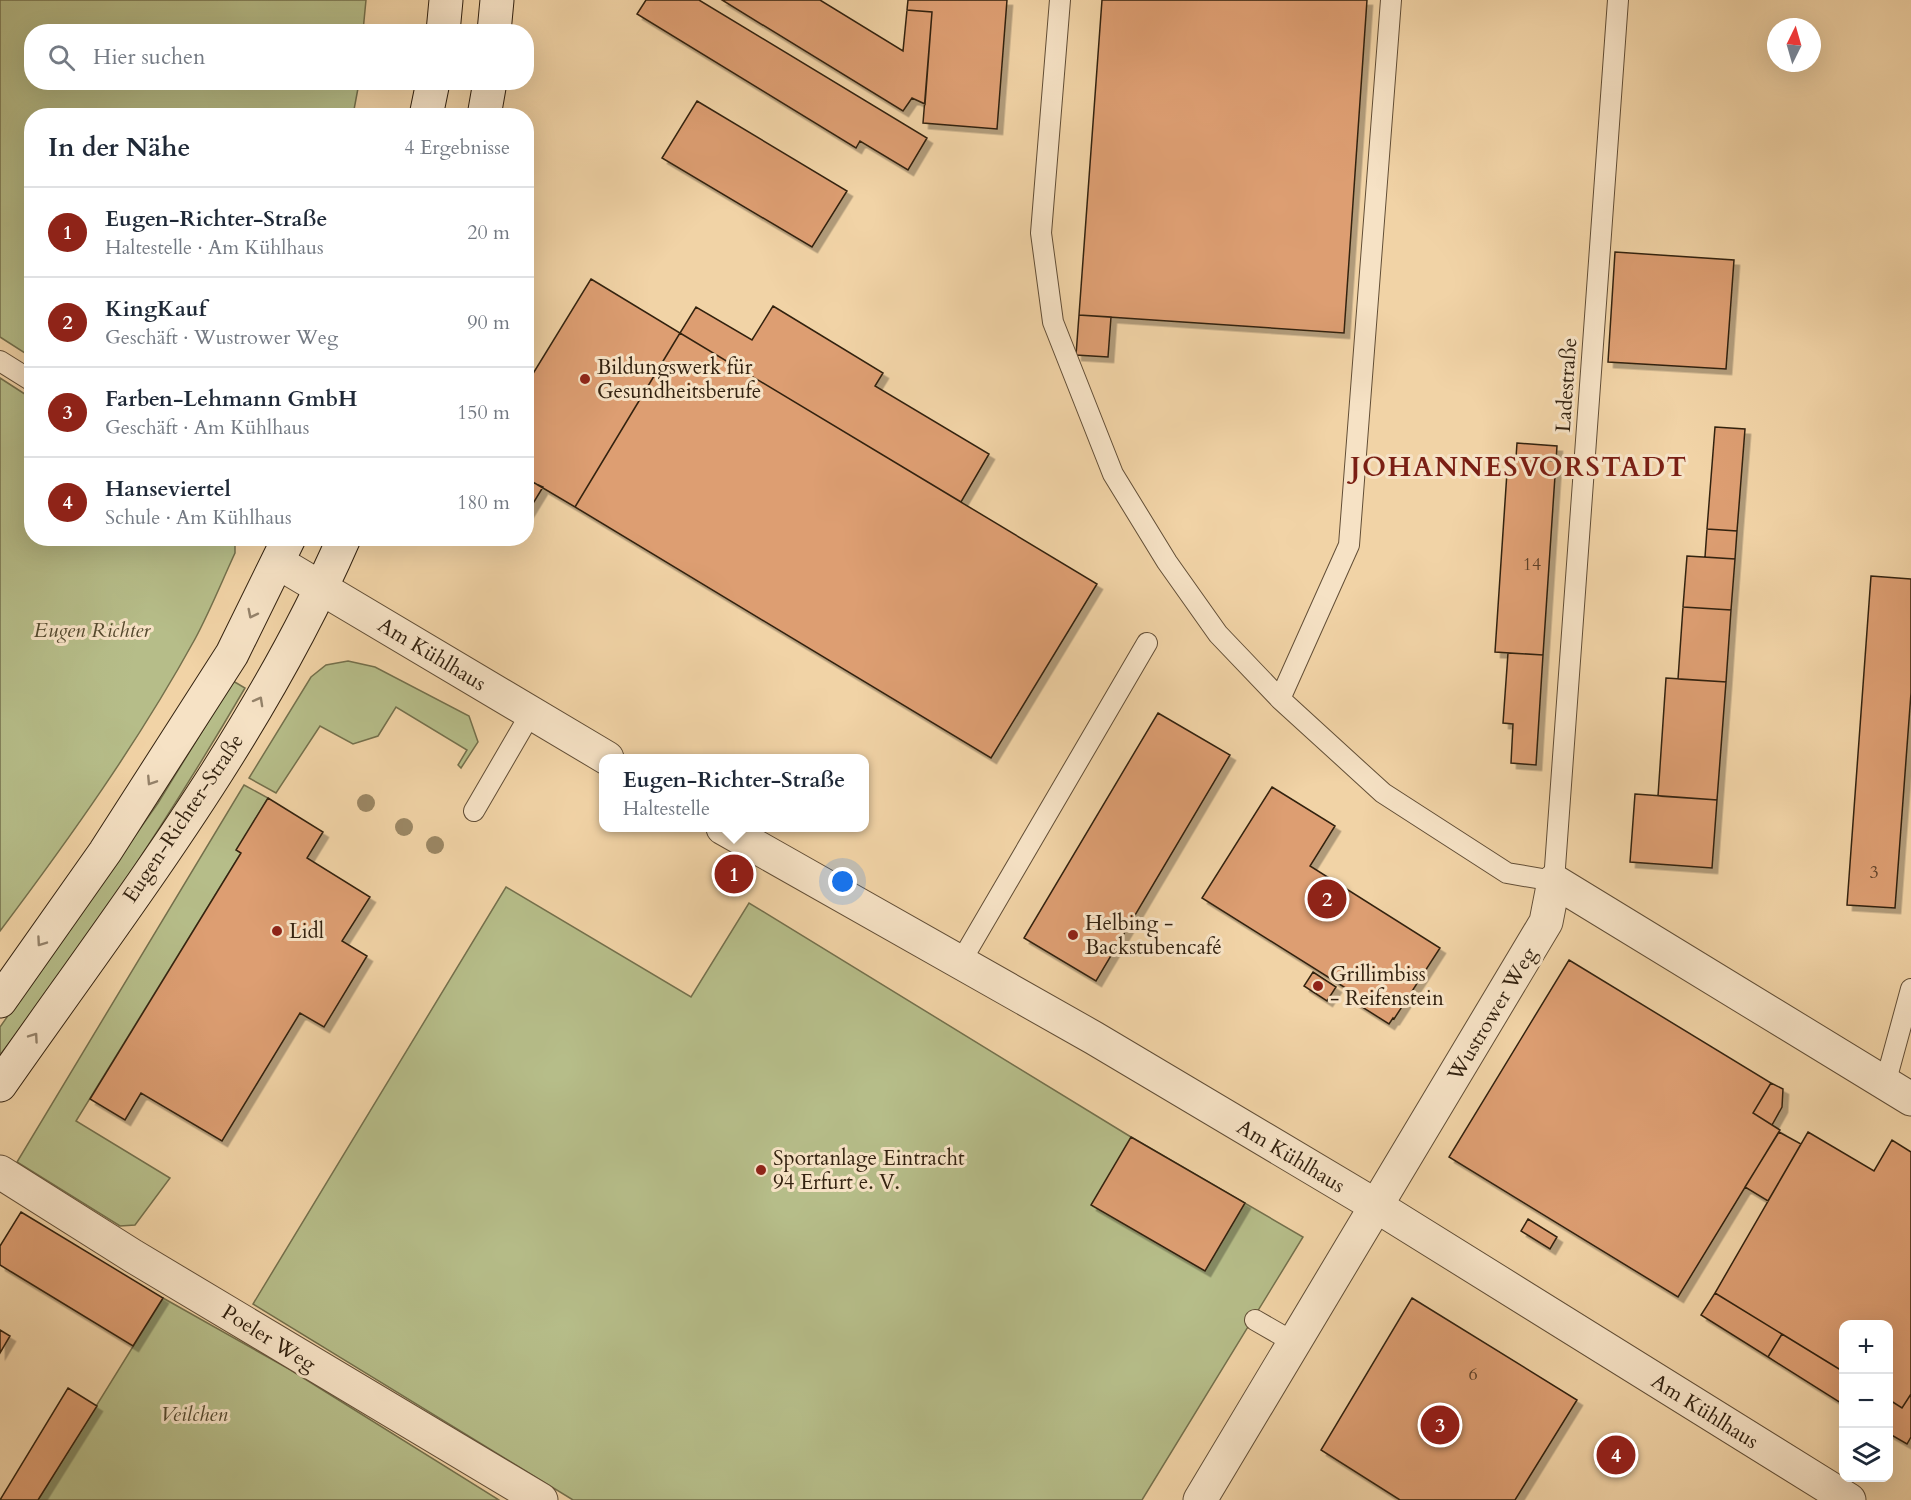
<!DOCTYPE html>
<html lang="de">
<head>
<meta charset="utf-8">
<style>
	:root { --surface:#fff; --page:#f6f6f7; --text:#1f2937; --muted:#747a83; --line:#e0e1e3; --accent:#8f2418 }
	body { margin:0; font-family:Cardo,serif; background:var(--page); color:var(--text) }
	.controls { position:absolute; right:18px; bottom:18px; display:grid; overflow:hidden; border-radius:12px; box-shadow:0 6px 24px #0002 }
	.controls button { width:54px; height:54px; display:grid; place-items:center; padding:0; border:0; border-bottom:2px solid var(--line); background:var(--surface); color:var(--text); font:30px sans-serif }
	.compass { position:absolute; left:1767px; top:18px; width:54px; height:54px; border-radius:50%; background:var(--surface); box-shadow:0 6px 24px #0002; rotate:5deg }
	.you { position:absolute; left:843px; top:882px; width:21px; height:21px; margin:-15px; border:4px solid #fff; border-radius:50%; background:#1a73e8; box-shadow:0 0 0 9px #1a73e833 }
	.badge { display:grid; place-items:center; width:39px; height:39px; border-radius:50%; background:var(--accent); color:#fff; font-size:20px; font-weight:700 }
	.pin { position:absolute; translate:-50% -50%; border:3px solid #fff; box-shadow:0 2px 6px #0006 }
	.popup { position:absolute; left:599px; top:754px; width:270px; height:78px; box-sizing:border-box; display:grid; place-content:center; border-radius:12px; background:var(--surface); filter:drop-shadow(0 2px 4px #0005); font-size:20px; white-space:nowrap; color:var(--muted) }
	.popup b { font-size:22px; color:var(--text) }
	.popup::after { content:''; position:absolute; left:50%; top:100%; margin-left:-12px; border:12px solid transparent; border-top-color:var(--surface) }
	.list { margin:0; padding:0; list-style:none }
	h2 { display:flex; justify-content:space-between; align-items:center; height:78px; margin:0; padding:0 24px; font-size:26px }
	h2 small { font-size:20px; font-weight:400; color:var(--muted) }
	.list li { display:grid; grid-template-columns:39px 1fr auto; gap:18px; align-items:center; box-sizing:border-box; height:90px; padding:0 24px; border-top:2px solid var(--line) }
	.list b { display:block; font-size:22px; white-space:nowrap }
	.list p { margin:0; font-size:20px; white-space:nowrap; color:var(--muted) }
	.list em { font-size:20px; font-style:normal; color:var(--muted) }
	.icon { flex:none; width:33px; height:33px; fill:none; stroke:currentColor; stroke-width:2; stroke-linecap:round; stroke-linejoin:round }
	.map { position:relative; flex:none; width:1911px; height:1500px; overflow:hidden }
	.search { position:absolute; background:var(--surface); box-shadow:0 6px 24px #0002; left:24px; top:24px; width:510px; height:66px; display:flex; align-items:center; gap:15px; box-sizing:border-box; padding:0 21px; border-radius:24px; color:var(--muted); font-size:22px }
	.panel { position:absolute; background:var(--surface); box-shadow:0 6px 24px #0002; left:24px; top:108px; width:510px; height:438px; border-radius:24px }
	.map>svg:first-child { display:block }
	.green { fill:#b6bd89; stroke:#74704c; stroke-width:1.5 }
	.building { fill:#dd9e72; stroke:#332210; stroke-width:1.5; filter:url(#shadow) }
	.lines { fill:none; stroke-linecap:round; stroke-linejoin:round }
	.service-casing { stroke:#624e36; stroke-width:22 }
	.minor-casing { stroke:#624e36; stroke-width:35 }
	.tertiary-casing { stroke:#624e36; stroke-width:35 }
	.secondary-casing { stroke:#332210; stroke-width:35 }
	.service { stroke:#f6e2c5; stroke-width:20 }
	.minor { stroke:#f6e2c5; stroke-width:33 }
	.tertiary { stroke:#f6e2c5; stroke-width:33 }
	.secondary { stroke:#f6e2c5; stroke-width:33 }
	.tree { fill:#9b8764 }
	.oneway { stroke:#94826a }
	.poi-dot { fill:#8f2418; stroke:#f6e2c5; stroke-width:2 }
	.labels { text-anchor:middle; stroke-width:6; stroke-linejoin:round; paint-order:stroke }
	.number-label { font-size:18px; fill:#5e4128 }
	.poi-label { font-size:21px; fill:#332210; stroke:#f6e2c5; text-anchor:start }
	.street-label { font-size:21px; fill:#332210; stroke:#f6e2c5 }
	.park-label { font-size:21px; font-style:italic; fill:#54492e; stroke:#f6e2c5 }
	.district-label { font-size:27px; font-weight:bold; letter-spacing:1.5px; fill:#7a1f14; stroke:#f6e2c5 }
</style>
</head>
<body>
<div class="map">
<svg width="1911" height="1500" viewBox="0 0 1911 1500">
	<defs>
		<filter id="shadow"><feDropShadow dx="5.5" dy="5.5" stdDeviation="0" flood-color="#0004"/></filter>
	</defs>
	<rect width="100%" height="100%" fill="#f1d3a6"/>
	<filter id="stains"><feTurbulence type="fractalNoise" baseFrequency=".00333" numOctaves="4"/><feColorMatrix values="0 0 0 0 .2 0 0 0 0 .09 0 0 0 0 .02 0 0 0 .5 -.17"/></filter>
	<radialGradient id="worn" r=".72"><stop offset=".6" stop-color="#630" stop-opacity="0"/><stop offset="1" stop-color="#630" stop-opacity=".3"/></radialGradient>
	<path class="green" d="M0 0H366L363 31 32 32V82L359 83 353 115 32 116 31 357 0 337Z
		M0 378 31 398 32 538 235 539V553C222 581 210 611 195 639 139 741 70 838 0 931Z
		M348 661 375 667 469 716 478 742 461 768 458 765 467 750 396 707 378 736 353 744 320 726 276 793 249 778 311 677 326 665Z
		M233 681 245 688C171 815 90 938 0 1055V1027L158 803Z
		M244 785 268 798 237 850 241 853 76 1121 170 1178 135 1225 120 1226 17 1162Z
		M506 887 691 997 749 903 1131 1137 1303 1237 1142 1500H573L253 1304Z
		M163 1298 289 1369 499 1500H38Z"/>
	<path class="building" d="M646 0H699L927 138 908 170 860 141 856 148 637 14Z
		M722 0H820L903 51 907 10 932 12 925 104 912 98 903 111Z
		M908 0H1007L997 129 923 123 932 12 907 10Z
		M1102 0H1367L1344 333 1079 315Z
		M697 101 847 191 812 247 662 158Z
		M1615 252 1734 260 1726 369 1608 362Z
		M591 279 680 333 575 507 526 478V385Z
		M773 306 883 373 875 386 989 454 961 502 680 333 696 307 752 340Z
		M1079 315 1111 317 1108 357 1076 355Z
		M680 333 1097 584 991 758 575 507Z
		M1715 427 1745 429 1737 531 1707 529Z
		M1517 443 1557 446 1556 461 1516 458Z
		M1508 457 1556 461 1543 655 1495 652Z
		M532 482 543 487 526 515V491Z
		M1707 529 1737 531 1735 559 1705 557Z
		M1687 556 1735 559 1731 610 1683 607Z
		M1871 576 1911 579V693L1895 908 1847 905Z
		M1683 607 1731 610 1726 682 1678 679Z
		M1508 653 1543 655 1536 765 1511 763 1513 724 1503 723Z
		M1666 678 1726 682 1717 800 1658 796Z
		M1158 713 1230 755 1096 981 1024 938Z
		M1272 787 1335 826 1310 866 1440 948 1394 1019 1393 1018 1389 1024 1348 998 1352 992 1202 898Z
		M1635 794 1717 800 1712 868 1630 862Z
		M268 798 323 832 307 858 370 897 342 941 367 956 324 1027 300 1013 222 1141 141 1093 125 1120 90 1099 241 853 236 850Z
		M1569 960 1771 1083 1753 1113 1780 1130 1678 1297 1449 1157Z
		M1313 972 1336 987 1327 1001 1304 986Z
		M1771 1083 1783 1089 1782 1107 1772 1125 1753 1113Z
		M1779 1132 1801 1144 1768 1201 1745 1187Z
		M1808 1132 1874 1171 1892 1140 1911 1152V1394L1902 1408 1888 1399V1324H1844V1372L1715 1293Z
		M1131 1137 1245 1203 1205 1271 1091 1205Z
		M21 1212 163 1298 133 1346 0 1265V1246Z
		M1528 1219 1557 1237 1550 1249 1521 1231Z
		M1715 1293 1782 1334 1768 1357 1701 1315Z
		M1412 1298 1577 1400 1515 1500H1400L1321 1450Z
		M0 1330 10 1336 0 1353Z
		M1782 1334 1844 1372V1405L1768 1357Z
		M68 1388 97 1406 38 1500H0Z
		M1911 1394V1437L1907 1444 1888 1433V1399L1902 1408Z"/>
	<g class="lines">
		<g class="service-casing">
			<path id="service" d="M1060 0 1041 233 1053 322 1113 474 1167 562 1218 634 1280 699 1383 793 1507 873 1554 881 1618 0
				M0 361 32 381
				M1280 699 1349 545 1391 0
				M474 811 531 713
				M960 963 1147 643
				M1885 1084 1911 989
				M1255 1320 1295 1343"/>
		</g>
		<g class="minor-casing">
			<path id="minor" d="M0 1172 133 1256 541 1500
				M1200 1500 1546 922 1554 881 1911 1099"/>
		</g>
		<g class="tertiary-casing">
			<path id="tertiary" d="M279 563 607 758
				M723 828 1094 1038 1378 1207 1849 1500"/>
		</g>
		<g class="secondary-casing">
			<path id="secondary" d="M443 32 446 0
				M494 32 497 0
				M426 116 433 82
				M484 116 490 82
				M0 1001 105 852 232 654 289 538
				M0 1085C123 909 258 736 344 538"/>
		</g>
		<use href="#service" class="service"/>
		<use href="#minor" class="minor"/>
		<use href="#tertiary" class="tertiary"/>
		<use href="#secondary" class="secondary"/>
	</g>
	<g class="tree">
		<circle cx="366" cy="803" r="9"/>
		<circle cx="404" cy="827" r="9"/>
		<circle cx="435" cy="845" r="9"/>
	</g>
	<defs><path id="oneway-chevron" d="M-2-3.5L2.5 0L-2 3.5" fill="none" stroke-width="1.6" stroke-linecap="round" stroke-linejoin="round" transform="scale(1.5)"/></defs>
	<g class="oneway">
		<use href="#oneway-chevron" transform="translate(252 614) rotate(117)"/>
		<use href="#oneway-chevron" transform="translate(259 701) rotate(-61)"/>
		<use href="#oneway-chevron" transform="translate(151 781) rotate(123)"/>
		<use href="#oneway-chevron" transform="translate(41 942) rotate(125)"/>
		<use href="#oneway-chevron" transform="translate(34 1037) rotate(-55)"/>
	</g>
	<g class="poi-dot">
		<circle cx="585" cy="379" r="6"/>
		<circle cx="277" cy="931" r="6"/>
		<circle cx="1073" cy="935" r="6"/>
		<circle cx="1318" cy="986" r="6"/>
		<circle cx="761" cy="1170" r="6"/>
	</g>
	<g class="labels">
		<g class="number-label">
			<text x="1532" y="570">14</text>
			<text x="1874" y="878">3</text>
			<text x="1473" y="1380">6</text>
		</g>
		<g class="poi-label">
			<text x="597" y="374">Bildungswerk für<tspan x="597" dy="24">Gesundheitsberufe</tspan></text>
			<text x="1085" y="930">Helbing -<tspan x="1085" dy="24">Backstubencafé</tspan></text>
			<text x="289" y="938">Lidl</text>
			<text x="1330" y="981">Grillimbiss<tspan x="1330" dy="24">- Reifenstein</tspan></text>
			<text x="773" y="1165">Sportanlage Eintracht<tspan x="773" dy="24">94 Erfurt e. V.</tspan></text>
		</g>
		<g class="street-label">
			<text transform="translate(1566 385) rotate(-86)" y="7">Ladestraße</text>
			<text transform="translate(432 654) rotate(31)" y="7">Am Kühlhaus</text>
			<text transform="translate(183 818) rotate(-56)" y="7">Eugen-Richter-Straße</text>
			<text transform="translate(1492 1014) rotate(-59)" y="7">Wustrower Weg</text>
			<text transform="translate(1291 1156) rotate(31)" y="7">Am Kühlhaus</text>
			<text transform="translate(269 1338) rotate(32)" y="7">Poeler Weg</text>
			<text transform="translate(1705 1411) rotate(32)" y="7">Am Kühlhaus</text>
		</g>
		<g class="park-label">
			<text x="92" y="637">Eugen Richter</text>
			<text x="194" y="1421">Veilchen</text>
		</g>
		<g class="district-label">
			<text x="1519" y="476">JOHANNESVORSTADT</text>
		</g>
	</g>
	<rect width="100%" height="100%" filter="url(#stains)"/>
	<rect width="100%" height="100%" fill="url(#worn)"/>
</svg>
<div class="controls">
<button>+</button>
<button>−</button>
<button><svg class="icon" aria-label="layers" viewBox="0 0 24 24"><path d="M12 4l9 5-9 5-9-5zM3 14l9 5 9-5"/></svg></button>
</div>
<svg class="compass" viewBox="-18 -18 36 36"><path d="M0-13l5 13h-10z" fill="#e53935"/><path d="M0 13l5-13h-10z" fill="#747a83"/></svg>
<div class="you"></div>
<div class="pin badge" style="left:734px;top:874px">1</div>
<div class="popup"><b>Eugen-Richter-Straße</b>Haltestelle</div>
<div class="pin badge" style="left:1327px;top:899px">2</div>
<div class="pin badge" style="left:1440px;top:1425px">3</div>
<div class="pin badge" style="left:1616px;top:1455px">4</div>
<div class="search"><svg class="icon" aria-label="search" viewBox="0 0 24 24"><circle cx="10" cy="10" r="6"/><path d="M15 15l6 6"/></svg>Hier suchen</div>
<section class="panel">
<h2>In der Nähe<small>4 Ergebnisse</small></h2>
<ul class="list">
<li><span class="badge">1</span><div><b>Eugen-Richter-Straße</b><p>Haltestelle · Am Kühlhaus</p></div><em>20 m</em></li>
<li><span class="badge">2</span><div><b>KingKauf</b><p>Geschäft · Wustrower Weg</p></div><em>90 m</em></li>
<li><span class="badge">3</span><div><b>Farben-Lehmann GmbH</b><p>Geschäft · Am Kühlhaus</p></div><em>150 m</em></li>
<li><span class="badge">4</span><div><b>Hanseviertel</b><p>Schule · Am Kühlhaus</p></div><em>180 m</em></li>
</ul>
</section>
</div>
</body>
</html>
